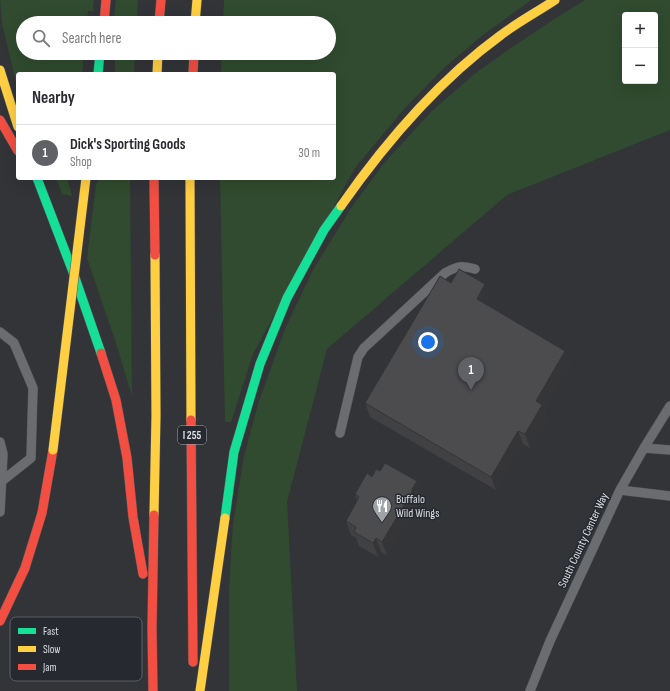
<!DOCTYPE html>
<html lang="en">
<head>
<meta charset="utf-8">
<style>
	:root { --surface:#fff; --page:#f2f2f3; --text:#2b2b33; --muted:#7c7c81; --line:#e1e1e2; --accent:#606167 }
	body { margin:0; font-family:"Sofia Sans Condensed",sans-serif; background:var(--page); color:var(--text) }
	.controls { position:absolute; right:12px; top:12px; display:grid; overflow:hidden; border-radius:4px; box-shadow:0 4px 16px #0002 }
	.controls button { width:36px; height:36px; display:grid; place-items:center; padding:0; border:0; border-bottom:1px solid var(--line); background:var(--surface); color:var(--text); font:20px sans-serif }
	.you { position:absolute; left:428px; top:342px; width:14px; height:14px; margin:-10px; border:3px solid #fff; border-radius:50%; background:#1a73e8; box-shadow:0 0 0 6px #1a73e833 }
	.badge { display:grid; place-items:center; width:26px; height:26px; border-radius:50%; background:var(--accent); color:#fff; font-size:13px; font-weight:700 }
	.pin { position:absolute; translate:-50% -33px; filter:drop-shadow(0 1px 2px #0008) }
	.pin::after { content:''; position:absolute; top:21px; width:14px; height:12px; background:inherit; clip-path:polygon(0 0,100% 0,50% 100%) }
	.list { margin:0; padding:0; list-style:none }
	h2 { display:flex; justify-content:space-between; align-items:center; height:52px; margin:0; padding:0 16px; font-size:17px }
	h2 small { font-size:13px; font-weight:400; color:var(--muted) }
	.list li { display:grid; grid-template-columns:26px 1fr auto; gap:12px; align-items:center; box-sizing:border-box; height:56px; padding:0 16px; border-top:1px solid var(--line) }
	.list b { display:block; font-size:15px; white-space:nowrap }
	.list p { margin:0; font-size:13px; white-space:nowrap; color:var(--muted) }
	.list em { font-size:13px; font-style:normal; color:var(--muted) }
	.icon { flex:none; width:22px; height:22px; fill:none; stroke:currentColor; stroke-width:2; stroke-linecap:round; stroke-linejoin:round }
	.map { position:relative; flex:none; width:670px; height:691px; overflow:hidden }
	.search { position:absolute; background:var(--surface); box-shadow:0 4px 16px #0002; left:16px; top:16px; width:320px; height:44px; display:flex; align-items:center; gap:10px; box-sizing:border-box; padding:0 14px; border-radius:22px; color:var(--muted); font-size:15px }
	.panel { position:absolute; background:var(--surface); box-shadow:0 4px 16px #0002; left:16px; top:72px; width:320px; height:108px; border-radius:4px }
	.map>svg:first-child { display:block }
	.green { fill:#304b2f; fill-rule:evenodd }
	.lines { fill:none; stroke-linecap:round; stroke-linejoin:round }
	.lane-casing { stroke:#515356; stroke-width:10 }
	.fast-casing { stroke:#515356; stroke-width:10 }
	.slow-casing { stroke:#515356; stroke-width:10 }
	.jam-casing { stroke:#515356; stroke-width:10 }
	.lane { stroke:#6b6c6f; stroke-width:9 }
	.fast { stroke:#16e098; stroke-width:9 }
	.slow { stroke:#ffcf43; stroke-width:9 }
	.jam { stroke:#f24e42; stroke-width:9 }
	.slow-bridge-casing { stroke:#515356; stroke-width:10; stroke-linecap:butt }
	.slow-bridge { stroke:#ffcf43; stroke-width:9 }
	.wall { fill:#414042 }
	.shaded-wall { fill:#353436 }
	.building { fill:#4c4b4d; stroke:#353436 }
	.labels { text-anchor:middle; stroke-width:3; stroke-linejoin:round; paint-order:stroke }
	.shield { fill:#26292f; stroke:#a5a8ad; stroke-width:1 }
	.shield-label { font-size:11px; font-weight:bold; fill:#dcdfe3 }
	.poi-label { font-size:12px; fill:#dcdfe3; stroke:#26292f; text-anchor:start }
	.street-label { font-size:12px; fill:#dcdfe3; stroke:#26292f }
	.key { fill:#26292f; stroke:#5d6065; stroke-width:1 }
	.key-label { font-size:11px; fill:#dcdfe3 }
</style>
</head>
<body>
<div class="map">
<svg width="670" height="691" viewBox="0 0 670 691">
	<rect width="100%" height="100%" fill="#323437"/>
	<path class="green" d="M0 0H94L93 11H88L87 23H23V53H84L82 74H18V91L2 23Z
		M116 0H138L137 23H113Z
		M224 0H531L483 35 446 66 404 109 355 168 253 354 231 422H225L220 178H334V74H221L222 53H329V23H223Z
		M585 0H670V130L507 195 327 349 287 502 297 691H229V589L233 524 244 456 258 404 285 329 313 270 351 208 385 162 432 111 473 75 512 47 556 18ZM625 15H655V81H625Z
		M115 53H135L134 74H115Z
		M56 178H67L72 196 62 194Z
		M100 178H130L132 396 116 343 87 258 96 184Z"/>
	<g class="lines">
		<g class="lane-casing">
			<path id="lane" d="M0 332 14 343 33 388 31 458 2 481
				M340 433 358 357 364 348 445 273C457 266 462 265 475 269
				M0 442 3 454 0 512
				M644 448 670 450
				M620 490 670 496
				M530 691 550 641 620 490 644 448 670 406"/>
		</g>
		<g class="fast-casing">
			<path id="fast" d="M98 74 100 53
				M37 178 73 272 101 353
				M225 518 234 452 260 364 287 298 324 230 341 206"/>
		</g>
		<g class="slow-casing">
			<path id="slow" d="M195 23 197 0
				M0 70 18 127
				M157 74 158 53
				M190 178 191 420
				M341 206C385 143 438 81 501 35 518 22 537 12 555 0
				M154 515 156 416 155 255
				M200 691 225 518"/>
		</g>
		<g class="jam-casing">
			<path id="jam" d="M104 23 106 0
				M159 23 161 0
				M193 74 194 53
				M0 120 18 151
				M154 178 155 255
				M101 353 116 400 127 458 133 517 143 574
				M191 420 193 662
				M0 621 25 568 42 513 53 450
				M153 691 152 628 154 515"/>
		</g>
		<use href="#lane" class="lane"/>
		<use href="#fast" class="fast"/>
		<use href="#slow" class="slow"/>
		<use href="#jam" class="jam"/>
		<g class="slow-bridge-casing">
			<path id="slow-bridge" d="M53 450 86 178"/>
		</g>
		<use href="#slow-bridge" class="slow-bridge"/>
	</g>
	<path class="wall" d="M451 283 485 284 490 297 486 304 565 351 570 365 544 410 547 419 530 448 523 444 496 490 370 417 365 403Z
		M380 471 417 481 422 495 417 503V506L387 556 381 552 378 557 359 546 356 538 351 535 346 521 357 501 355 494 372 477Z"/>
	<path class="shaded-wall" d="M0 242 2 247 0 249Z
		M485 284 490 297 482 312 477 299Z
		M565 351 570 365 544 410 547 419 530 448 525 434 536 401Z
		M518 431 523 444 496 490 491 477Z
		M417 481 422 495 417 503V506L387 556 382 542Z
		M376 538 381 552 378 557 373 543Z"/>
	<path class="building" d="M459 269 485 284 477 299 565 351 536 401 542 405 525 434 518 431 491 477 365 403 440 276 451 283Z
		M385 463 417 481 412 489V492L382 542 376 538 373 543 354 532 356 527 346 521 359 497 355 494 367 473 372 477 376 469 380 471Z"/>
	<defs>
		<g id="restaurant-pin" transform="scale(1)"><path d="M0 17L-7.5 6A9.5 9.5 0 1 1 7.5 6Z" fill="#a0a3a7" stroke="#26292f"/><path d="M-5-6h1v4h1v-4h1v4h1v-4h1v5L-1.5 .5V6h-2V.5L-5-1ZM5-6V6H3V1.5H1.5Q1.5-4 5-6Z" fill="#fff"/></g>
	</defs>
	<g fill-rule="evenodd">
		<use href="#restaurant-pin" x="382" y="506"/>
	</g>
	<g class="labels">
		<rect class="shield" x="178" y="426" width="28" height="18" rx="3"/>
		<g class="shield-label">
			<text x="192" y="439">I 255</text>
		</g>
		<g class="poi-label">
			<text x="396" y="503">Buffalo<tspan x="396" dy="14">Wild Wings</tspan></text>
		</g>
		<g class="street-label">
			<text transform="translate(583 540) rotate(-65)" y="4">South County Center Way</text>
		</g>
	</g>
	<rect x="10" y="617" width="132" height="64" rx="6" class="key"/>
	<rect x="18" y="628" width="18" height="6" fill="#16e098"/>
	<rect x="18" y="646" width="18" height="6" fill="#ffcf43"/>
	<rect x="18" y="664" width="18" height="6" fill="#f24e42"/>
	<g class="key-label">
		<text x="43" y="635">Fast</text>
		<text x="43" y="653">Slow</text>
		<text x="43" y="671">Jam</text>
	</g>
</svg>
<div class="controls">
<button>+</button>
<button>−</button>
</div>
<div class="you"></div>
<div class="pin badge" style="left:471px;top:390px">1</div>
<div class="search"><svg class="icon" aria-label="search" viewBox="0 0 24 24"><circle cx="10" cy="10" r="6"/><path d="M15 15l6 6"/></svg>Search here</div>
<section class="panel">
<h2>Nearby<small></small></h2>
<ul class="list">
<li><span class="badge">1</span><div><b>Dick's Sporting Goods</b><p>Shop</p></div><em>30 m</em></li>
</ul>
</section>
</div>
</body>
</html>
